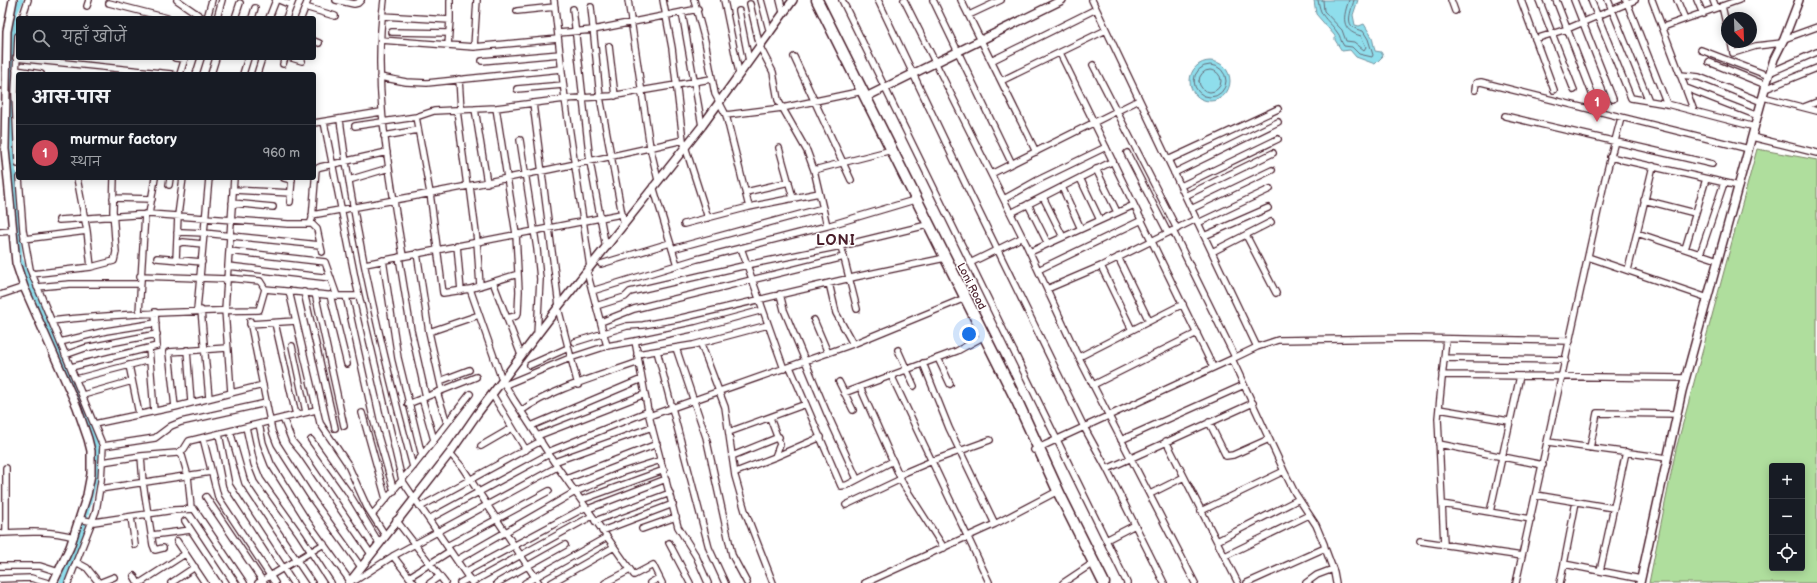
<!DOCTYPE html>
<html lang="hi">
<head>
<meta charset="utf-8">
<style>
	:root { --surface:#171b24; --page:#242831; --text:#f1f3f6; --muted:#9ea1a6; --line:#363941; --accent:#d1495b }
	body { margin:0; font-family:"Balsamiq Sans","Playpen Sans Deva",sans-serif; background:var(--page); color:var(--text) }
	.controls { position:absolute; right:12px; bottom:12px; display:grid; overflow:hidden; border-radius:4px; box-shadow:0 2px 10px #0003 }
	.controls button { width:36px; height:36px; display:grid; place-items:center; padding:0; border:0; border-bottom:1px solid var(--line); background:var(--surface); color:var(--text); font:20px sans-serif }
	.compass { position:absolute; left:1721px; top:12px; width:36px; height:36px; border-radius:50%; background:var(--surface); box-shadow:0 2px 10px #0003; rotate:157deg }
	.you { position:absolute; left:969px; top:334px; width:14px; height:14px; margin:-10px; border:3px solid #fff; border-radius:50%; background:#1a73e8; box-shadow:0 0 0 6px #1a73e833 }
	.badge { display:grid; place-items:center; width:26px; height:26px; border-radius:50%; background:var(--accent); color:#fff; font-size:13px; font-weight:700 }
	.pin { position:absolute; translate:-50% -33px; filter:drop-shadow(0 1px 2px #0008) }
	.pin::after { content:''; position:absolute; top:21px; width:14px; height:12px; background:inherit; clip-path:polygon(0 0,100% 0,50% 100%) }
	.list { margin:0; padding:0; list-style:none }
	h2 { display:flex; justify-content:space-between; align-items:center; height:52px; margin:0; padding:0 16px; font-size:17px }
	h2 small { font-size:13px; font-weight:400; color:var(--muted) }
	.list li { display:grid; grid-template-columns:26px 1fr auto; gap:12px; align-items:center; box-sizing:border-box; height:56px; padding:0 16px; border-top:1px solid var(--line) }
	.list b { display:block; font-size:15px; white-space:nowrap }
	.list p { margin:0; font-size:13px; white-space:nowrap; color:var(--muted) }
	.list em { font-size:13px; font-style:normal; color:var(--muted) }
	.icon { flex:none; width:22px; height:22px; fill:none; stroke:currentColor; stroke-width:2; stroke-linecap:round; stroke-linejoin:round }
	.map { position:relative; flex:none; width:1817px; height:583px; overflow:hidden }
	.search { position:absolute; background:var(--surface); box-shadow:0 2px 10px #0003; left:16px; top:16px; width:300px; height:44px; display:flex; align-items:center; gap:10px; box-sizing:border-box; padding:0 14px; border-radius:4px; color:var(--muted); font-size:15px }
	.panel { position:absolute; background:var(--surface); box-shadow:0 2px 10px #0003; left:16px; top:72px; width:300px; height:108px; border-radius:4px }
	.map>svg:first-child { display:block }
	.green { fill:#afde9d; stroke:#7c7e64; fill-rule:evenodd }
	.water { fill:#8fdeec; stroke:#73929f }
	.lines { fill:none; stroke-linecap:round; stroke-linejoin:round }
	.shore { stroke:#666b78; stroke-width:1 }
	.canal { stroke:#8fdeec; stroke-width:5 }
	.street-casing { stroke:#4a1f2b; stroke-width:8 }
	.secondary-casing { stroke:#4a1f2b; stroke-width:10 }
	.highway-casing { stroke:#4a1f2b; stroke-width:13 }
	.street { stroke:#fff; stroke-width:5.5 }
	.secondary { stroke:#fff; stroke-width:7 }
	.highway { stroke:#fff; stroke-width:10 }
	.labels { text-anchor:middle; stroke-width:3; stroke-linejoin:round; paint-order:stroke }
	.street-label { font-size:11px; fill:#4a1f2b; stroke:#fff }
	.district-label { font-size:15px; font-weight:bold; letter-spacing:1px; fill:#4a1f2b; stroke:#fff }
</style>
</head>
<body>
<div class="map">
<svg width="1817" height="583" viewBox="0 0 1817 583">
	<rect width="100%" height="100%" fill="#fff"/>
	<filter id="ink" filterUnits="userSpaceOnUse"><feTurbulence type="fractalNoise" baseFrequency=".025" numOctaves="2"/><feDisplacementMap in="SourceGraphic" scale="8" xChannelSelector="R" yChannelSelector="G"/><feConvolveMatrix kernelMatrix="1 2 1 2 8 2 1 2 1" color-interpolation-filters="sRGB"/></filter>
	<g filter="url(#ink)">
		<path class="green" d="M1757 149 1817 160V583H1649L1676 449ZM1772 466H1802V568H1772Z"/>
		<path class="water" d="M1314 0H1358L1353 15 1355 25 1359 26 1364 24 1372 37 1375 51 1381 52 1383 56 1375 64 1356 57 1350 50 1342 51 1335 40V36L1316 14Z
			M1190 81a20 20 0 1 1 40 0a20 20 0 1 1-40 0Z"/>
		<g class="lines">
			<path class="shore" d="M1318 0C1321 19 1327 18 1337 32 1341 36 1340 41 1344 46L1352 47 1359 54 1372 57 1373 55 1368 39 1363 31C1343 27 1350 16 1354 0
				M1323 0 1324 11 1342 30 1346 41 1354 42 1364 50 1366 47 1361 36C1340 30 1343 17 1349 0
				M1194 81a16 16 0 1 1 32 0a16 16 0 1 1-32 0Z
				M1199 81a11 11 0 1 1 22 0a11 11 0 1 1-22 0Z"/>
			<path class="canal" d="M21 0 15 13 12 74 13 165 20 259 93 434 99 462 82 531 62 583"/>
			<g class="street-casing">
				<path id="street" d="M177 0 203 18
					M279 0 291 5
					M336 0 354 4 358 3 361 0
					M384 0C372 87 389 170 403 256
					M554 0 565 99 590 267
					M628 0 650 147 658 180
					M663 0 672 48 683 140 708 218
					M694 0 705 41 715 94 726 115 782 108 863 91
					M724 0 739 73
					M761 0 770 33
					M780 0 783 12
					M842 0 1127 583
					M878 0 964 181 1084 427 1107 469 1164 583
					M904 0 1026 244 1075 350 1195 583
					M933 0 1012 164
					M961 0 1036 152
					M1092 0 1257 347 1232 359 1284 471 1295 493 1316 525 1324 544 1325 548 1247 583
					M1451 0 1455 11
					M1521 0 1554 90
					M1539 0 1574 90
					M1556 0 1593 96
					M1574 0 1613 99
					M1591 0 1631 98 1667 104 1755 127
					M1608 0 1649 101
					M1626 0 1667 104
					M1652 0 1694 111
					M1677 0 1685 19
					M1697 0 1703 14
					M1713 0 1716 8
					M109 3 167 18
					M750 4 760 47 773 72 778 100 807 151 814 170 827 226
					M87 6 89 0
					M1722 6 1727 28
					M305 7 335 16
					M591 7 600 97 624 225
					M573 9 590 162 606 248
					M517 11 555 7
					M739 11 749 61
					M682 12 702 126
					M969 15 1001 0
					M382 16 450 20
					M22 18 28 0
					M207 18 212 0
					M217 18 222 0
					M235 18 240 3
					M252 18 255 8
					M269 18 276 0
					M286 18 293 0
					M301 18 308 0
					M1663 27 1739 0
					M392 32 449 33
					M558 33 593 30 698 9
					M18 36 15 94 18 164
					M1535 39 1567 29 1635 0
					M1784 39 1817 27
					M381 40 474 47 477 0
					M314 41 319 43
					M1731 42 1733 53 1756 46 1782 43
					M448 45 450 20V0
					M609 46 615 96
					M474 47 558 39
					M1701 50 1769 76
					M1060 53 1213 367
					M794 57 851 180
					M16 58 171 74
					M175 58 184 59
					M292 58 302 61
					M482 61 560 54
					M991 61 1096 9
					M1709 62 1766 85
					M283 64 285 58
					M1093 65 1177 229
					M16 70 41 74
					M1771 72 1817 52
					M180 74 185 58
					M196 74 201 58
					M211 74 216 58
					M243 74 248 58
					M257 74 262 58
					M1681 75 1699 77 1762 102
					M380 77 406 82 427 83 561 69
					M459 79 461 110
					M1001 81 1106 30
					M1686 88 1758 116
					M517 89 563 85
					M1765 89 1817 68
					M1475 90 1476 83 1481 82 1749 149
					M1763 97 1817 111
					M533 103 559 306
					M1804 107 1817 102
					M496 108 516 234 519 291 518 313 516 316 507 318
					M475 109 487 183
					M457 110 467 186
					M726 115 749 207
					M1505 116 1712 164
					M416 117 430 193 443 293 470 289 518 274
					M340 120C355 237 382 353 413 467
					M324 122 356 283 402 480 472 583
					M314 123 381 112
					M355 126 416 117 434 111 496 108 565 99 611 96 711 79
					M384 136 418 130
					M1752 137 1817 153
					M520 140 537 249 540 279 537 335
					M779 148 793 198
					M1127 153 1168 233
					M1610 157 1739 186
					M1168 160 1278 109
					M1096 169 1117 212
					M814 170 892 150
					M1174 173 1278 122
					M991 174 1139 100
					M19 178 23 230 30 269 103 446 101 481 96 511 68 583
					M77 178 87 231 91 267
					M284 178 292 180
					M1080 178 1100 220
					M349 180 389 168
					M169 185 170 178
					M470 186 477 241 480 286
					M653 186 677 265
					M1181 186 1278 139
					M1062 187 1081 229
					M233 190 291 193
					M746 192 789 182
					M1185 196 1273 153
					M1043 197 1063 237
					M113 198 152 199
					M1004 199 1038 180 1106 147
					M1644 200 1695 213
					M290 202 292 178
					M232 203 273 207
					M1028 204 1048 244
					M1191 209 1272 170
					M1011 213 1113 161
					M149 214 155 178
					M312 215C436 193 560 169 683 140
					M59 220 149 214 288 224H310L312 219 316 169 320 167 387 152
					M311 223 317 229 322 252
					M1198 223 1270 189
					M684 224 749 207 819 193
					M1173 231 1235 357
					M0 232 12 231
					M177 233 182 232 204 233 320 245
					M1637 233 1718 260
					M1246 235 1276 293
					M1204 236 1268 208
					M24 239 87 231
					M177 244 183 242 203 244
					M457 245 461 291
					M841 246 857 309
					M741 248 827 226 911 201
					M672 249 823 208
					M1685 249 1706 179
					M229 251 325 262 337 296
					M1030 252 1134 205
					M1212 252 1271 222
					M417 253 429 332 442 390
					M1700 254 1724 183
					M399 257 411 330 426 397
					M1118 257 1149 321
					M1588 257 1708 298
					M157 258 202 262
					M176 260 178 215 183 178
					M383 260 398 358 422 456
					M970 263 1023 237
					M365 264 621 214
					M601 264 670 243
					M228 266 331 278
					M1101 266 1132 330
					M1038 270 1142 220
					M1628 270 1653 166
					M587 272 607 346 635 341 649 416
					M32 274 91 267 114 261 116 252 113 211 114 178
					M140 276 227 279
					M227 278 260 281 265 289
					M493 282 521 355
					M829 283 836 313 853 344
					M37 287 70 284H140
					M470 289 502 380 514 400 554 462 634 575 653 565 662 583
					M1047 289 1101 266 1196 219
					M289 291 320 423 347 463 367 507 385 535
					M592 291 697 259 741 248 784 369
					M304 292 335 428
					M315 293 344 426
					M780 294 784 310 826 411 857 479
					M0 295 24 287
					M330 295 347 364
					M346 296 374 422 394 491
					M596 306 625 297 630 292 747 265 841 246 923 226
					M558 308 578 385
					M197 310 209 178
					M201 310 209 398
					M139 313 145 214
					M814 320 828 353
					M51 321C120 313 189 311 259 310L265 289 337 296H359
					M250 321 272 431 277 444 313 500 361 567
					M601 322 634 309 844 257
					M275 323 296 415
					M250 324 296 321
					M429 332 479 315
					M635 341 696 328 763 310
					M60 342 106 331 156 323
					M575 342 627 326 643 325 677 319 855 277 945 258
					M701 344 725 407 735 476 745 511 773 583
					M292 346 306 412
					M1257 347 1278 340 1412 338 1570 341
					M149 348 154 411
					M676 348 706 437 732 555 747 583
					M187 350 191 402
					M898 350 914 386
					M657 351 709 548 725 583
					M637 354 693 345 768 325
					M65 355 85 348 157 334
					M1079 357 1183 304
					M938 358 950 384
					M1444 358 1566 360
					M923 363 949 428 995 524
					M129 365 139 414
					M530 365 568 348
					M71 367 157 346 155 312
					M790 367 841 486 847 485 893 461
					M891 375 989 582
					M1442 375 1685 378
					M76 379 149 360
					M440 381 469 370
					M839 382 853 410
					M505 385 570 358 607 346
					M1093 385 1197 333
					M860 387 957 351 979 339
					M231 392 225 310 234 178
					M437 392 447 423
					M844 393 860 387 903 484 944 548
					M492 394 526 450
					M83 395 132 381
					M422 398 434 440
					M408 404 476 377
					M175 407 169 352 227 348
					M1439 409 1509 421
					M521 411C551 389 603 375 639 362
					M362 413 386 499
					M283 418 292 441 302 453 371 554
					M1209 422 1226 456 1233 455 1269 439
					M94 424 175 407 263 385
					M259 424 263 443 271 464 307 521 350 581
					M531 426 642 379
					M246 427 254 464 260 479 300 535 331 583
					M230 431 245 483 312 583
					M729 432 806 404
					M219 434 229 485 293 583
					M537 436 645 394
					M203 438 218 497 275 583
					M311 440 348 492 379 543
					M1121 440 1244 385
					M1166 441 1238 583
					M1548 442 1667 458
					M1439 444 1543 465
					M103 446 155 438 171 426 181 422 266 403
					M481 446 512 428
					M1590 448 1597 413 1677 414
					M1034 450 1232 359
					M181 452 188 476 191 508
					M548 452 649 411
					M450 453 462 467 539 583
					M141 456 143 483 153 545 155 550 163 548
					M732 456 779 437
					M775 457 821 437
					M102 462 141 456 177 453 184 449 189 441 316 410
					M554 462 652 427
					M6 468V533
					M1107 469 1253 403
					M736 472 775 457 780 444 770 418
					M899 475 932 461 990 440
					M566 479 657 444
					M100 489 211 472
					M1150 494 1184 477
					M1536 495 1613 508
					M206 497 264 583
					M581 500 664 470
					M1442 504 1531 519
					M846 505 901 479
					M420 507 541 441
					M588 509 666 479
					M1201 511 1284 471
					M1490 512 1520 376
					M372 515 413 467 470 394
					M131 517 135 545
					M79 519 94 522 174 510 194 509 244 583
					M429 519 549 454
					M396 520 445 583
					M185 521 226 583
					M595 521 670 493
					M642 529 676 517
					M602 531 673 504
					M0 533C26 532 48 530 74 537
					M152 535 191 530
					M1106 540 1135 525
					M177 541 205 583
					M1217 541 1299 499
					M1420 541 1522 556
					M669 543 690 583
					M1444 544 1438 418 1446 339
					M447 546 549 491
					M1325 548 1334 572 1336 583
					M393 556 414 583
					M1225 556 1309 515
					M457 560 575 492 623 472 661 460
					M76 562 87 568 99 583
					M1564 564 1576 502
					M0 566H40L59 572
					M1600 571 1626 452
					M465 572 586 507
					M134 576 138 583
					M409 577 450 551
					M0 579 31 578 48 583
					M356 580 393 556 557 467
					M472 582 592 516
					M99 583 114 577
					M140 583 185 554
					M171 583 195 567
					M258 583 324 544
					M430 583 440 576
					M460 583 469 578
					M497 583 565 545
					M525 583 607 537
					M551 583 614 547
					M605 583 630 570
					M650 583 659 578
					M708 583 696 556 678 527 649 416 853 344 965 298
					M865 583 995 524 1054 493 1060 495
					M1063 583 1090 565
					M1306 583 1317 575 1333 569
					M1516 583 1605 179 1621 118
					M1560 583 1564 564 1641 579"/>
			</g>
			<g class="secondary-casing">
				<path id="secondary" d="M13 0 7 31 5 149 16 263 24 287 77 407 88 439 91 451V474L87 495 70 547 53 583
					M866 97 1062 0
					M349 583 450 453 477 414 559 306 702 126 793 0
					M1640 583 1682 391 1766 85 1774 59 1784 39 1799 0"/>
			</g>
			<g class="highway-casing">
				<path id="highway" d="M817 0 1017 401 1060 495 1104 583"/>
			</g>
			<use href="#street" class="street"/>
			<use href="#secondary" class="secondary"/>
			<use href="#highway" class="highway"/>
		</g>
	</g>
	<g class="labels">
		<g class="street-label">
			<text transform="translate(972 286) rotate(63)" y="4">Loni Road</text>
		</g>
		<g class="district-label">
			<text x="836" y="245">LONI</text>
		</g>
	</g>
</svg>
<div class="controls">
<button>+</button>
<button>−</button>
<button><svg class="icon" aria-label="locate" viewBox="0 0 24 24"><circle cx="12" cy="12" r="6"/><path d="M12 2v4M12 18v4M2 12h4M18 12h4"/></svg></button>
</div>
<svg class="compass" viewBox="-18 -18 36 36"><path d="M0-13l5 13h-10z" fill="#e53935"/><path d="M0 13l5-13h-10z" fill="#9ea1a6"/></svg>
<div class="you"></div>
<div class="pin badge" style="left:1597px;top:122px">1</div>
<div class="search"><svg class="icon" aria-label="search" viewBox="0 0 24 24"><circle cx="10" cy="10" r="6"/><path d="M15 15l6 6"/></svg>यहाँ खोजें</div>
<section class="panel">
<h2>आस-पास<small></small></h2>
<ul class="list">
<li><span class="badge">1</span><div><b>murmur factory</b><p>स्थान</p></div><em>960 m</em></li>
</ul>
</section>
</div>
</body>
</html>
